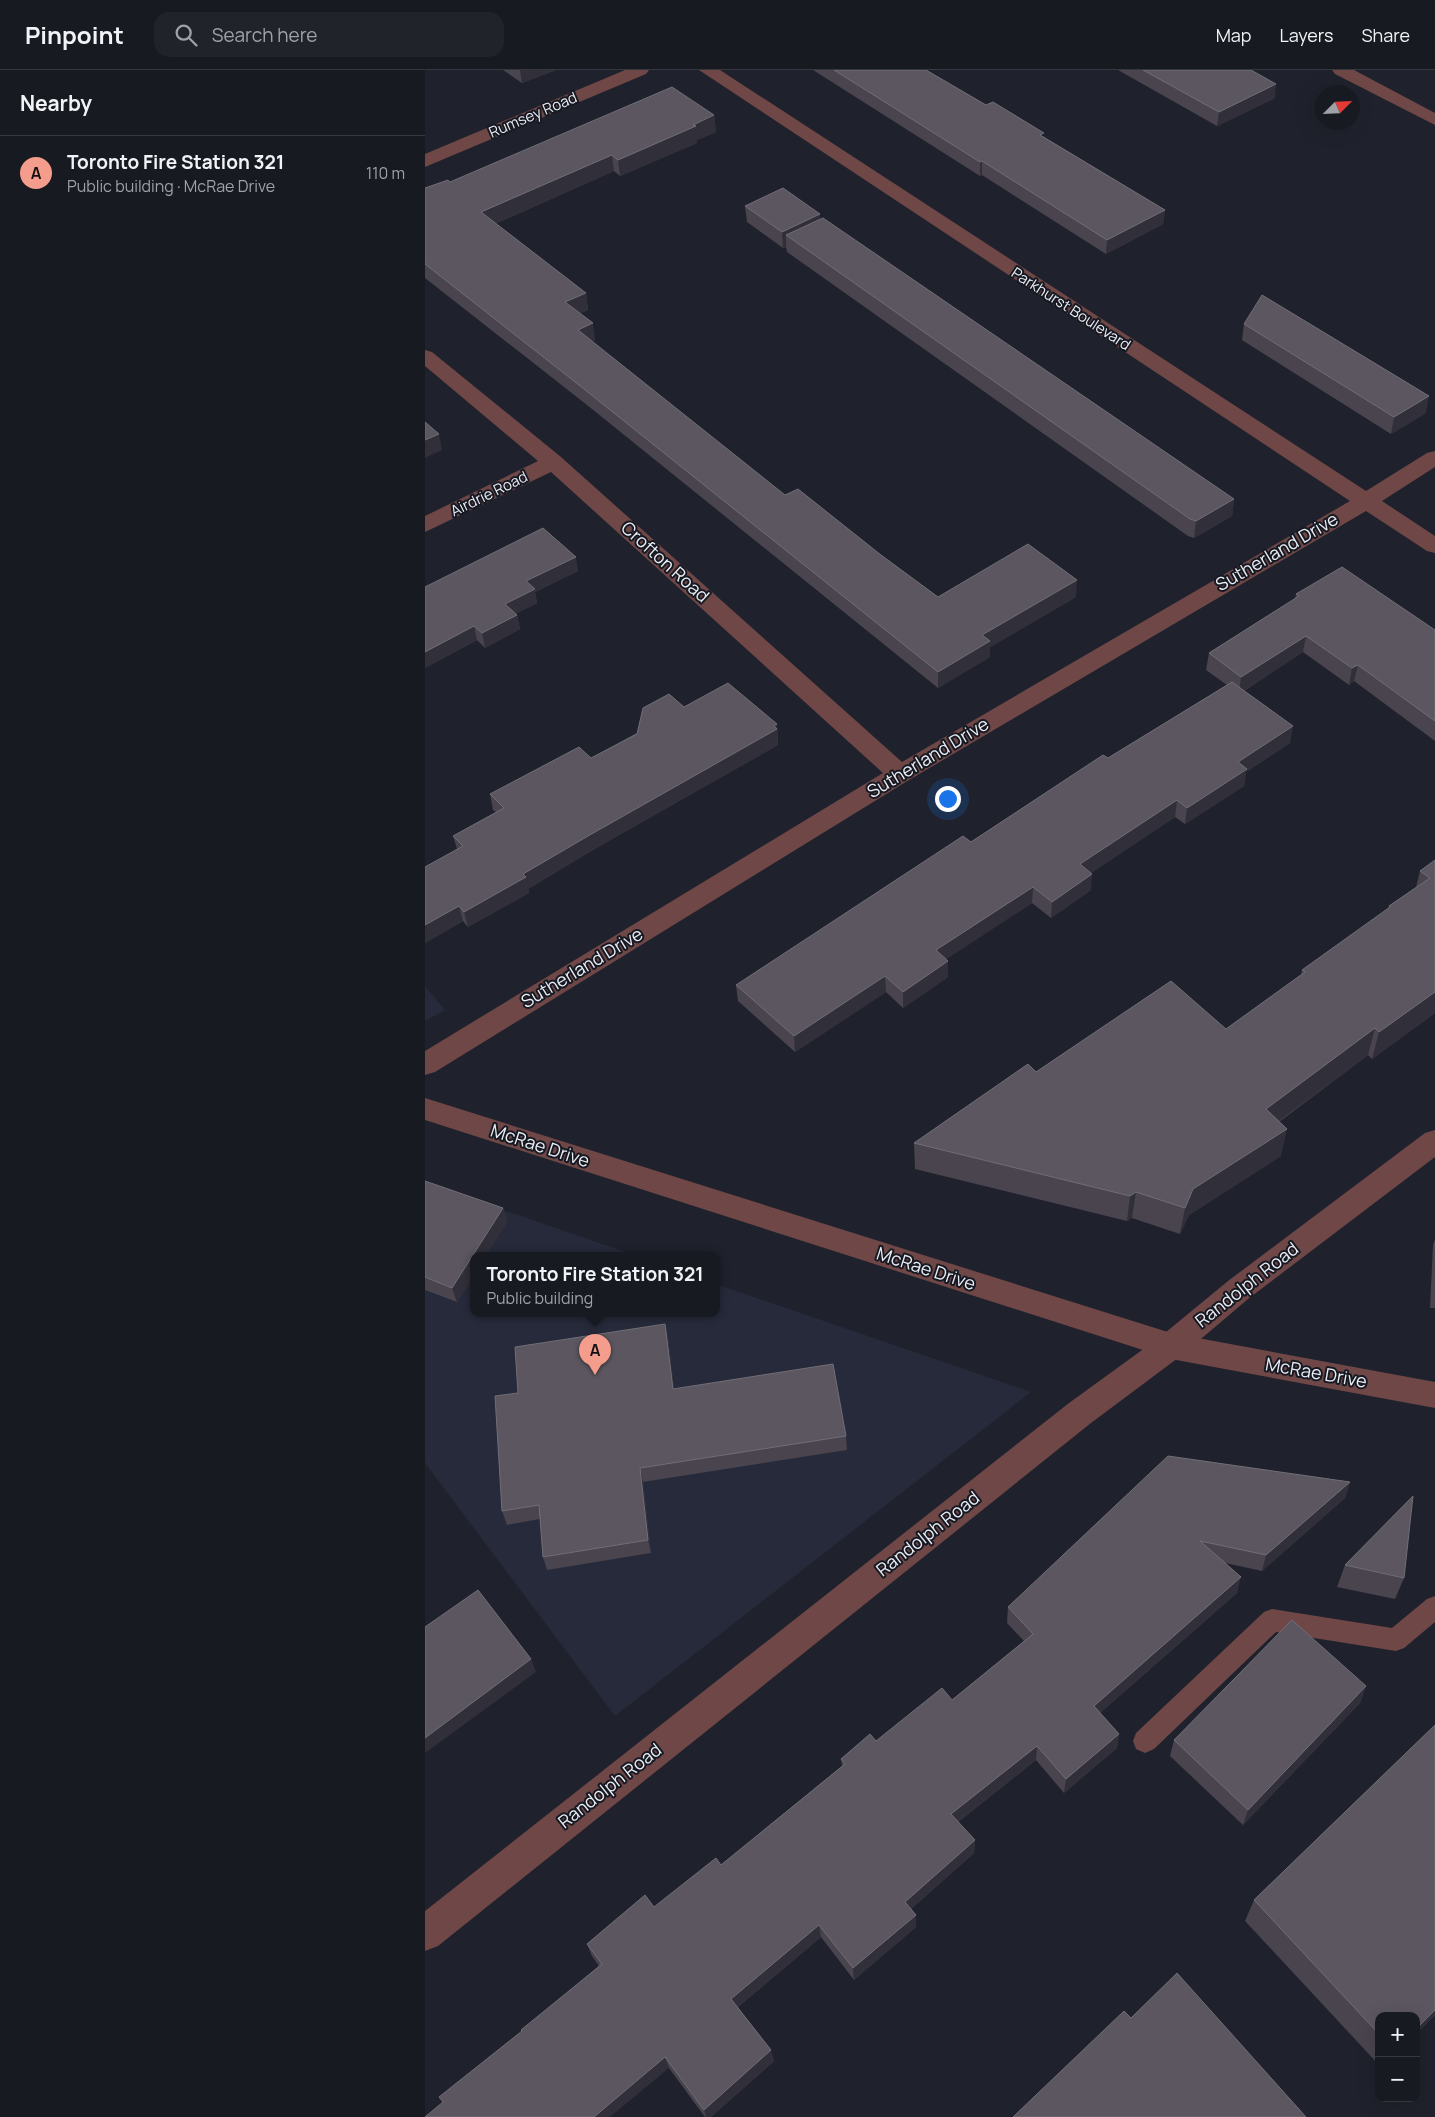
<!DOCTYPE html>
<html lang="en">
<head>
<meta charset="utf-8">
<style>
	:root { --surface:#171a21; --page:#20232a; --text:#f1f3f6; --muted:#9ea1a5; --line:#36383f; --accent:#f49d8c }
	body { margin:0; font-family:Manrope,sans-serif; background:var(--page); color:var(--text) }
	.controls { position:absolute; right:15px; bottom:15px; display:grid; overflow:hidden; border-radius:10px; box-shadow:0 5px 20px #0002 }
	.controls button { width:45px; height:45px; display:grid; place-items:center; padding:0; border:0; border-bottom:1px solid var(--line); background:var(--surface); color:var(--text); font:25px sans-serif }
	.compass { position:absolute; left:890px; top:15px; width:45px; height:45px; border-radius:50%; background:var(--surface); box-shadow:0 5px 20px #0002; rotate:66deg }
	.you { position:absolute; left:522px; top:728px; width:18px; height:18px; margin:-12px; border:4px solid #fff; border-radius:50%; background:#1a73e8; box-shadow:0 0 0 8px #1a73e833 }
	.badge { display:grid; place-items:center; width:32px; height:32px; border-radius:50%; background:var(--accent); color:#111; font-size:16px; font-weight:700 }
	.pin { position:absolute; translate:-50% -41px; filter:drop-shadow(0 1px 2px #0008) }
	.pin::after { content:''; position:absolute; top:26px; width:18px; height:15px; background:inherit; clip-path:polygon(0 0,100% 0,50% 100%) }
	.popup { position:absolute; left:45px; top:1182px; width:250px; height:65px; box-sizing:border-box; display:grid; place-content:center; border-radius:10px; background:var(--surface); filter:drop-shadow(0 1px 4px #0005); font-size:16px; white-space:nowrap; color:var(--muted) }
	.popup b { font-size:19px; color:var(--text) }
	.popup::after { content:''; position:absolute; left:50%; top:100%; margin-left:-10px; border:10px solid transparent; border-top-color:var(--surface) }
	.list { margin:0; padding:0; list-style:none }
	h2 { display:flex; justify-content:space-between; align-items:center; height:65px; margin:0; padding:0 20px; font-size:21px }
	h2 small { font-size:16px; font-weight:400; color:var(--muted) }
	.list li { display:grid; grid-template-columns:32px 1fr auto; gap:15px; align-items:center; box-sizing:border-box; height:75px; padding:0 20px; border-top:1px solid var(--line) }
	.list b { display:block; font-size:19px; white-space:nowrap }
	.list p { margin:0; font-size:16px; white-space:nowrap; color:var(--muted) }
	.list em { font-size:16px; font-style:normal; color:var(--muted) }
	.icon { flex:none; width:28px; height:28px; fill:none; stroke:currentColor; stroke-width:2; stroke-linecap:round; stroke-linejoin:round }
	.map { position:relative; flex:none; width:1010px; height:2047px; overflow:hidden }
	header { display:flex; align-items:center; gap:30px; box-sizing:border-box; height:70px; padding:0 25px; background:var(--surface); border-bottom:1px solid var(--line) }
	header strong { font-size:24px }
	nav { display:flex; gap:28px; margin-inline-start:auto; font-size:18px }
	.search { width:350px; height:45px; background:var(--page); display:flex; align-items:center; gap:12px; box-sizing:border-box; padding:0 18px; border-radius:15px; color:var(--muted); font-size:19px }
	main { display:flex }
	aside { flex:1; background:var(--surface) }
	.map>svg:first-child { display:block }
	.built { fill:#262a3a }
	.lines { fill:none; stroke-linecap:round; stroke-linejoin:round }
	.service { fill:#6f4747; fill-rule:evenodd }
	.minor { fill:#6f4747; fill-rule:evenodd }
	.tertiary { fill:#6f4747; fill-rule:evenodd }
	.wall { fill:#49444e }
	.shaded-wall { fill:#312f39 }
	.building { fill:#5b565f; stroke:#716e77 }
	.labels { text-anchor:middle; stroke-width:4; stroke-linejoin:round; paint-order:stroke }
	.far-street-label { font-size:15px; fill:#ebedf4; stroke:#161922 }
	.street-label { font-size:18px; fill:#ebedf4; stroke:#161922 }
</style>
</head>
<body>
<header>
<strong>Pinpoint</strong>
<div class="search"><svg class="icon" aria-label="search" viewBox="0 0 24 24"><circle cx="10" cy="10" r="6"/><path d="M15 15l6 6"/></svg>Search here</div>
<nav><a>Map</a><a>Layers</a><a>Share</a></nav>
</header>
<main>
<aside>
<h2>Nearby<small></small></h2>
<ul class="list">
<li><span class="badge">A</span><div><b>Toronto Fire Station 321</b><p>Public building · McRae Drive</p></div><em>110 m</em></li>
</ul>
</aside>
<div class="map">
<svg width="1010" height="2047" viewBox="0 0 1010 2047">
	<rect width="100%" height="100%" fill="#1f222c"/>
	<path class="built" d="M0 916 20 940 0 951Z
		M0 1113 212 1186H49V1244H291V1214L606 1322 190 1646 0 1393Z"/>
	<g class="lines">
		<path class="service" d="M1010 1526V1552L979 1578 971 1581 851 1562 729 1679 720 1683 711 1679 708 1671 711 1663 839 1542 847 1539 967 1558 1002 1529Z"/>
		<path class="minor" d="M200 0H224L221 4 0 97V84Z
			M274 0H295L941 421 1002 383 1010 381V397L957 431 1010 466V483L1002 481 941 441 484 710 10 1002 0 1005V981L458 703 126 402 0 462V446L113 391 0 296V280L7 282 136 387 477 692 925 431Z
			M907 0H929L1010 43V55L910 4Z
			M1010 1060V1087L823 1229 757 1285 666 1353 13 1876 0 1881V1841L644 1333 735 1267 803 1211 1000 1063Z"/>
		<path class="tertiary" d="M0 1028 746 1263 1010 1312V1338L746 1289 0 1050Z"/>
	</g>
	<path class="wall" d="M78 0H131L97 13Z
		M388 0H501L561 35 619 67 740 140 738 154 681 184 557 105 555 106Z
		M693 0H826L850 28 792 56Z
		M289 45 291 62 272 70V73L195 106 189 101 70 154 161 223 163 240 155 243 170 270 167 272 360 425 456 485 513 527H651L565 577V587L513 618 162 335 0 208V118Z
		M320 136 395 150 809 429 807 446 769 468 763 466 362 182 361 177 358 178 322 152Z
		M819 254 1001 343 966 364 817 270Z
		M153 501 110 522 112 533 90 544 92 545 95 559 60 578 52 570 0 598V517Z
		M871 524 1010 560V671L929 611 924 615 878 582 819 621 865 673 821 702 819 716 760 754 750 747 666 803V820L626 848 607 833 521 889 523 907 478 938 461 922 370 982 313 931 311 915 802 615 781 600 784 583 870 529Z
		M259 637 352 654 353 675 166 781 103 819 104 823 43 857 38 851 0 873 32 779 28 766 71 742 68 740 65 724 166 688Z
		M1010 790V943L947 989 943 985 854 1052 856 1086 764 1145 755 1164 707 1148 702 1151 490 1099 489 1073 611 1002 801 959 876 905 877 900 963 839 964 836 991 817 995 801Z
		M0 1111 78 1138 82 1153 49 1186V1205L32 1232 0 1220Z
		M1010 1169V1238H1005L1008 1175Z
		M240 1254 243 1268 249 1319 421 1366 422 1380 218 1412 226 1483 122 1500 118 1487 115 1449 82 1455 77 1441 93 1323Z
		M925 1412 920 1428 837 1501 800 1493 812 1523 675 1643 694 1664 692 1678 639 1723 611 1690 533 1752 550 1770 549 1783 486 1839 491 1845V1857L429 1910 396 1867 313 1937 349 1991 286 2047H280L244 1998 18 2032 97 1962 174 1896 167 1886 162 1874 229 1837 296 1795 417 1696 416 1689 451 1671 527 1630 599 1571 582 1553 583 1537Z
		M920 1495 979 1508 970 1529 912 1517Z
		M941 1616 935 1633 818 1755 745 1686 749 1670Z
		M1010 1655V1945L991 1964 954 1946V1995L820 1851 829 1830Z"/>
	<path class="shaded-wall" d="M95 0H131L97 13Z
		M851 14 850 28 792 56 794 42Z
		M289 45 291 62 272 70V73L195 106 193 90Z
		M187 85 189 101 59 159 56 142Z
		M557 91V105L555 106V92Z
		M740 140 738 154 681 184 682 170Z
		M395 144 396 161 361 165V177L358 178 357 162Z
		M161 223 163 240 143 249 140 232Z
		M168 253 170 270 155 277 153 260Z
		M1004 326 1001 343 966 364 969 347Z
		M14 364 17 380 0 388V370Z
		M809 429 807 446 769 468 771 451Z
		M151 487 153 501 110 522 112 533 82 548 80 534 101 511Z
		M652 510 651 527 565 577V587L513 618V602L557 565Z
		M92 545 95 559 60 578 57 563Z
		M49 556 52 570 0 598V582Z
		M881 566 878 582 814 624 816 607Z
		M933 595 929 611 924 615 927 598Z
		M352 654 353 675 166 781 103 819 104 823 43 857 39 842 98 804Z
		M868 656 865 673 821 702 819 716 760 754 762 738 813 692Z
		M752 730 750 747 654 811 655 794Z
		M667 804 666 820 626 848 627 832Z
		M608 817 607 833 511 896V880Z
		M34 836 38 851 0 873V855Z
		M523 891V907L478 938V922Z
		M460 906 461 922 370 982 369 966Z
		M1010 922V943L947 989 954 962Z
		M950 958 943 985 835 1065 841 1039Z
		M862 1059 856 1086 764 1145 755 1164 760 1138 768 1119Z
		M711 1122 707 1148 702 1151 705 1126Z
		M78 1138 82 1153 61 1186H49V1205L32 1232 27 1218Z
		M240 1254 243 1268 251 1333 248 1319Z
		M215 1398 218 1412 226 1483 223 1470Z
		M925 1412 920 1428 837 1501 841 1485Z
		M816 1507 812 1523 667 1650 669 1636Z
		M106 1589 111 1602 0 1683V1668Z
		M941 1616 935 1633 818 1755 823 1740Z
		M694 1664 692 1678 639 1723 641 1709Z
		M612 1676 611 1690 526 1757V1744Z
		M550 1770 549 1783 480 1844V1832Z
		M491 1845V1857L429 1910 428 1898Z
		M394 1855 396 1867 309 1940 306 1929Z
		M1010 1940V1945L991 1964V1959Z
		M346 1980 349 1991 286 2047H281L279 2040Z
		M240 1987 244 1998 185 2047H169Z"/>
	<path class="building" d="M409 0H501L561 35 568 32 619 63 615 65 740 140 682 170 557 91 555 92Z
		M718 0H826L851 14 794 42Z
		M247 17 289 45 268 55 271 56 193 90 187 85 56 142 161 223 140 232 168 253 153 260 360 425 373 419 456 485 513 527 603 474 652 510 557 565 565 571 513 602 159 319 0 194V118L23 110 25 112Z
		M358 118 395 144 357 162 320 136Z
		M398 148 809 429 771 451 765 449 361 165Z
		M837 225 1004 326 969 347 819 254Z
		M0 352 14 364 0 370Z
		M118 458 151 487 101 511 110 519 80 534 92 545 57 563 49 556 0 582V517Z
		M917 497 1010 560V651L933 595 927 598 881 566 816 607 784 583 874 526 871 524Z
		M807 612 868 656 813 692 822 699 762 738 752 730 655 794 667 804 627 832 608 817 511 880 523 891 478 922 460 906 369 966 311 915 538 766 546 772 678 685 683 688Z
		M303 613 352 654 349 656 352 659 163 766 98 804 101 807 39 842 34 836 0 855V797L38 776 28 766 79 738 65 724 154 677 166 688 212 664 218 638 244 624 259 637Z
		M1010 790V922L954 962 950 958 841 1039 862 1059 768 1119 760 1138 711 1122 705 1126 489 1073 603 994 611 1002 746 911 801 959 880 902 877 900 965 837 964 836 1005 808 995 801Z
		M0 1111 78 1138 27 1218 0 1207Z
		M240 1254 248 1319 408 1294 421 1366 215 1398 223 1470 118 1487 114 1435 77 1441 70 1326 93 1323 90 1277Z
		M743 1386 925 1412 841 1485 775 1471 816 1507 669 1636 694 1664 641 1709 612 1676 526 1744 550 1770 480 1832 491 1845 428 1898 394 1855 306 1929 346 1980 279 2040 240 1987 169 2047H0L18 2032 14 2027 97 1961 96 1960 177 1894 162 1874 220 1825 229 1837 291 1788 296 1795 420 1694 416 1689 445 1664 451 1671 517 1618 527 1630 608 1564 583 1537Z
		M988 1426 979 1508 920 1495Z
		M53 1520 106 1589 0 1668V1557Z
		M867 1550 941 1616 823 1740 749 1670Z
		M1010 1655V1940L991 1959V1946H954V1964L829 1830Z
		M752 1903 881 2047H588L699 1941 706 1948Z"/>
	<g class="labels">
		<g class="far-street-label">
			<text transform="translate(108 45) rotate(-23)" y="5">Rumsey Road</text>
			<text transform="translate(646 239) rotate(33)" y="5">Parkhurst Boulevard</text>
			<text transform="translate(64 424) rotate(-26)" y="5">Airdrie Road</text>
		</g>
		<g class="street-label">
			<text transform="translate(852 482) rotate(-30)" y="6">Sutherland Drive</text>
			<text transform="translate(240 492) rotate(42)" y="6">Crofton Road</text>
			<text transform="translate(503 688) rotate(-31)" y="6">Sutherland Drive</text>
			<text transform="translate(157 898) rotate(-31)" y="6">Sutherland Drive</text>
			<text transform="translate(115 1076) rotate(18)" y="6">McRae Drive</text>
			<text transform="translate(501 1199) rotate(18)" y="6">McRae Drive</text>
			<text transform="translate(822 1215) rotate(-38)" y="6">Randolph Road</text>
			<text transform="translate(891 1303) rotate(10)" y="6">McRae Drive</text>
			<text transform="translate(503 1464) rotate(-38)" y="6">Randolph Road</text>
			<text transform="translate(185 1716) rotate(-38)" y="6">Randolph Road</text>
		</g>
	</g>
</svg>
<div class="controls">
<button>+</button>
<button>−</button>
</div>
<svg class="compass" viewBox="-18 -18 36 36"><path d="M0-13l5 13h-10z" fill="#e53935"/><path d="M0 13l5-13h-10z" fill="#9ea1a5"/></svg>
<div class="you"></div>
<div class="pin badge" style="left:170px;top:1305px">A</div>
<div class="popup"><b>Toronto Fire Station 321</b>Public building</div>
</div>
</main>
</body>
</html>
